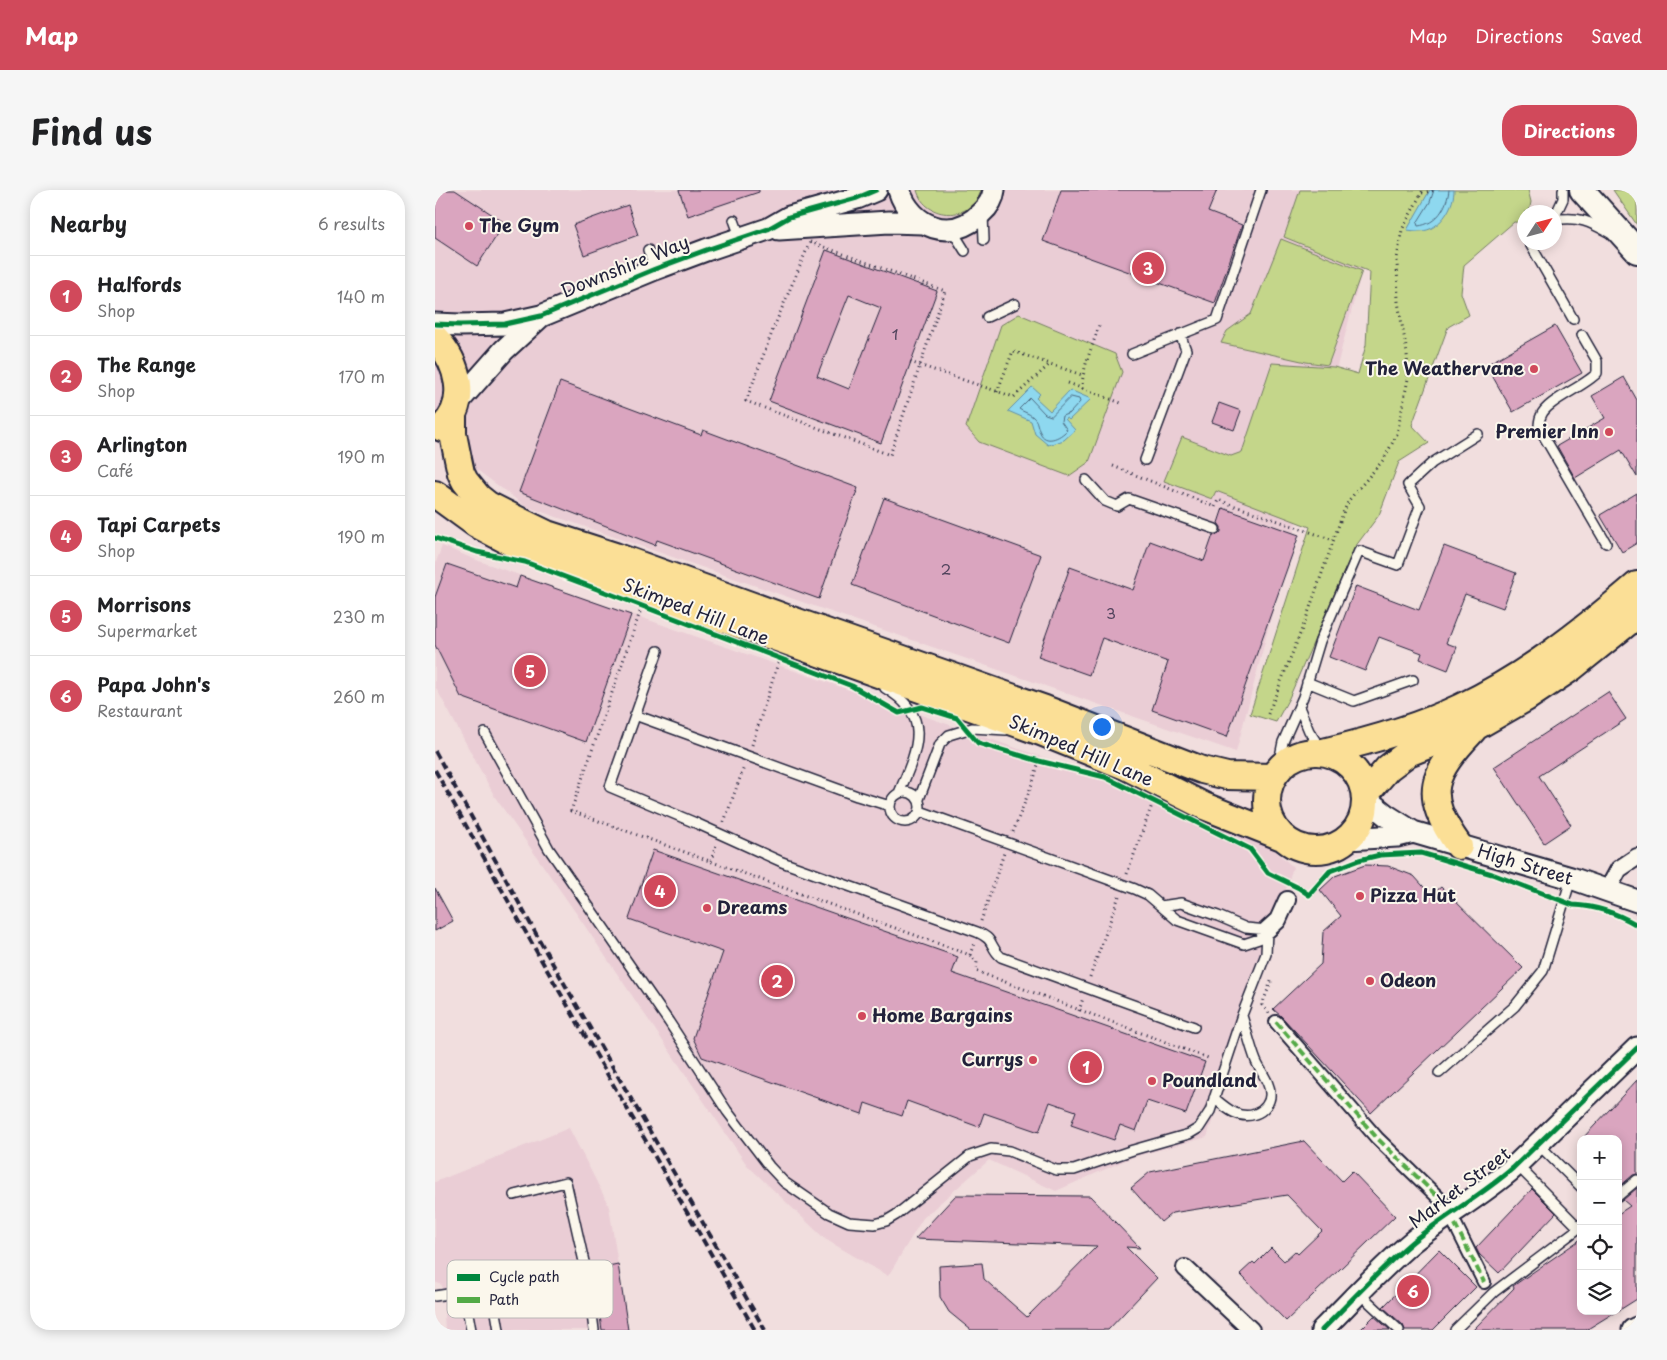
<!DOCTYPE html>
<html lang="en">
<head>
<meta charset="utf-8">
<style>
	:root { --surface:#fff; --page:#f6f6f6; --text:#202124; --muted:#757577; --line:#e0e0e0; --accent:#d1495b }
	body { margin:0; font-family:"Playpen Sans",sans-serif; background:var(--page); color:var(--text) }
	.controls { position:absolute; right:15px; bottom:15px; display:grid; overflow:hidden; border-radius:10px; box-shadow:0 2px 12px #0003 }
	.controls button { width:45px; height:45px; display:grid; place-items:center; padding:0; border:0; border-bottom:1px solid var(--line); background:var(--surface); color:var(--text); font:25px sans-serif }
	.compass { position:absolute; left:1082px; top:15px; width:45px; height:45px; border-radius:50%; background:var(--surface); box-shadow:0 2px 12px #0003; rotate:54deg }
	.you { position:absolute; left:666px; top:536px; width:18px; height:18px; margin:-12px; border:4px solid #fff; border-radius:50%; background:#1a73e8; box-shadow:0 0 0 8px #1a73e833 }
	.badge { display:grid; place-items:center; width:32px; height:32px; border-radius:50%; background:var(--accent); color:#fff; font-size:16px; font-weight:700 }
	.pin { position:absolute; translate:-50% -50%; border:2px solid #fff; box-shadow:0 1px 5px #0006 }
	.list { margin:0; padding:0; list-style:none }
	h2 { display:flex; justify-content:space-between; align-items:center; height:65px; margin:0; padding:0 20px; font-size:21px }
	h2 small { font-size:16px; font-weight:400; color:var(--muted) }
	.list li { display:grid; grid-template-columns:32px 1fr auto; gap:15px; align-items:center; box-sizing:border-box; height:80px; padding:0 20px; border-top:1px solid var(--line) }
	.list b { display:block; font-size:19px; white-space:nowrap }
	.list p { margin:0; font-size:16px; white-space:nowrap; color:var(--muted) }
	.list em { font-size:16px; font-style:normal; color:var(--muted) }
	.icon { flex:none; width:28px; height:28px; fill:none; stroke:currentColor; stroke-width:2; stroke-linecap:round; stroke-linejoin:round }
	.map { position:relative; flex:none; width:1202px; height:1140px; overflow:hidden; border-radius:20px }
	header { display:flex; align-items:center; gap:30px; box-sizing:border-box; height:70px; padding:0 25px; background:var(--accent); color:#fff }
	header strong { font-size:24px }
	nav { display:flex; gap:28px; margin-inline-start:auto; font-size:18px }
	.intro { display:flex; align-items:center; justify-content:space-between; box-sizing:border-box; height:120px; padding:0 30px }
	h1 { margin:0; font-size:35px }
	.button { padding:12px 22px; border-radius:20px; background:var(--accent); color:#fff; font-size:18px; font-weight:700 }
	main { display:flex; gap:30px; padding:0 30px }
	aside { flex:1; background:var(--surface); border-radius:20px; box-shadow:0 2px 12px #0003 }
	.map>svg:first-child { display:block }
	.built { fill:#eacdd5 }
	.green { fill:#c4d68a; stroke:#737c62 }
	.water { fill:#8ed8ef; stroke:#638fa7 }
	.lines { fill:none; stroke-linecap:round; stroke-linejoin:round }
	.shore { stroke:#4d6b83; stroke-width:1 }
	.building { fill:#daa5bf; stroke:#22223b; fill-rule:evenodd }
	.service-casing { stroke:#22223b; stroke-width:12 }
	.pedestrian-casing { stroke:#22223b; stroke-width:16 }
	.minor-casing { stroke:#22223b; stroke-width:20 }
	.tertiary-casing { stroke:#22223b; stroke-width:25 }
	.secondary-casing { stroke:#22223b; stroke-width:28 }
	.primary-casing { stroke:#22223b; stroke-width:30 }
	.path { stroke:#22223b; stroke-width:3; stroke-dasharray:1 4; stroke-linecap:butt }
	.service { stroke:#fbf7ec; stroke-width:9 }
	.pedestrian { stroke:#fbf7ec; stroke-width:12 }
	.minor { stroke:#fbf7ec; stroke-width:16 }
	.tertiary { stroke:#fbf7ec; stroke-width:21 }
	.secondary { stroke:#fbf7ec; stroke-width:24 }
	.primary { stroke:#fbdf96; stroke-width:26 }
	.rail { stroke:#22223b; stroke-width:4; stroke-dasharray:8 4; stroke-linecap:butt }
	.quiet { stroke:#53aa46; stroke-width:4; stroke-dasharray:8 4; stroke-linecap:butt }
	.cycleway-casing { stroke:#fbf7ec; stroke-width:8 }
	.cycleway { stroke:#00873e; stroke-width:5 }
	.poi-dot { fill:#d1495b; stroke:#fbf7ec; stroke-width:2 }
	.labels { text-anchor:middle; stroke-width:4; stroke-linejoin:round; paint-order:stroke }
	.number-label { font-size:15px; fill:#50435c }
	.poi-label { font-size:18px; font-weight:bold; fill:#22223b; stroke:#fbf7ec; text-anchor:start }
	.street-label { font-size:18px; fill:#22223b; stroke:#fbf7ec }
	.key { fill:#fbf7ec; stroke:#bab7b7; stroke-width:1 }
	.key-label { font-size:14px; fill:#22223b }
</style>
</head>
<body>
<header>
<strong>Map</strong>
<nav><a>Map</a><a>Directions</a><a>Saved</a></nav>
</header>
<div class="intro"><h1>Find us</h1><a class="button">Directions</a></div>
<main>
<aside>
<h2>Nearby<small>6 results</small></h2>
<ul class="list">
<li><span class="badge">1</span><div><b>Halfords</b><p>Shop</p></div><em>140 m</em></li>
<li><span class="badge">2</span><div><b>The Range</b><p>Shop</p></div><em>170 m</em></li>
<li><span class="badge">3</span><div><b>Arlington</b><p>Café</p></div><em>190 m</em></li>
<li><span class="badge">4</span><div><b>Tapi Carpets</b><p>Shop</p></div><em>190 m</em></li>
<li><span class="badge">5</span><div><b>Morrisons</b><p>Supermarket</p></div><em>230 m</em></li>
<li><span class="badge">6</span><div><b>Papa John's</b><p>Restaurant</p></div><em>260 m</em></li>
</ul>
</aside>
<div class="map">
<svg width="1202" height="1140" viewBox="0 0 1202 1140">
	<rect width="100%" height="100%" fill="#f1dede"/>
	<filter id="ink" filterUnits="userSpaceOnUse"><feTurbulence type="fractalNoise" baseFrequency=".02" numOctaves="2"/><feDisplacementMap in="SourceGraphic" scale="10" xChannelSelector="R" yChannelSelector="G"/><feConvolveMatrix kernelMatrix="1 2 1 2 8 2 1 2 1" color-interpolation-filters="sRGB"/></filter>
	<g filter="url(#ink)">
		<path class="built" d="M0 0H948L801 562 90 316 0 248Z
			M7 356 44 371 817 640 858 677 772 947 698 967 621 1001 554 970 488 1028 453 1086 390 1049 312 975 141 723 60 607 0 496V375Z
			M134 938 174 1016 193 1140H10L7 1095 0 1092V992Z"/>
		<path class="green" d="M482 0H546C538 32 490 31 482 0Z
			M865 0H1093L1096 12 1094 22H1090L1089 33 1079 32 1029 75 1026 103 1034 125 1013 137 977 235 994 253 964 272 944 325 920 357 854 508 841 532 815 524 875 337 781 301 777 309 729 291 747 247 796 266 807 262 837 173 899 177 923 184 931 155 935 82 849 47Z
			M1178 0H1202V35Z
			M846 49 927 81 893 175 871 172 786 153 792 141 816 124Z
			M584 124 680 164 687 182 654 272 634 286 544 252 531 237 566 135Z"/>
		<path class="water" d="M995 0H1019C1019 15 1009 32 995 39 988 42 980 41 972 40Z
			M597 197 605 204 601 208 615 221 635 200 656 209 634 230 632 228 630 229 640 240 629 250 613 255 600 244 596 231 573 221Z"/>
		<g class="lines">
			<path class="shore" d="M999 0 995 12 982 33 983 36C1002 34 1012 17 1014 0
				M636 207 644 209 645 212 635 223 627 226 626 231 632 240C625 248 610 255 605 242 602 237 603 231 598 227 594 223 588 222 584 219L595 208 610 224 616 226Z"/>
		</g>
		<path class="building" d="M0 0H20L70 33 42 76 0 48Z
			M244 0H324V2L253 26Z
			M626 0H782L773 22 807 35 780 113 608 51Z
			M193 15 203 45 149 65 138 35Z
			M391 60 502 101 446 253 334 211ZM414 105 446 118 414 199 382 186Z
			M1120 136 1147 183 1078 222 1051 175Z
			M1189 187 1202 210V287L1186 260 1140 288 1122 256 1170 228 1157 206Z
			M125 192 266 245 268 240 423 298 384 409 222 350 220 355 84 302Z
			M784 213 806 221 799 240 777 232Z
			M1202 303V353L1187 362 1165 325Z
			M449 308 606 365 574 453 417 395Z
			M788 318 864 345 792 547 717 520 733 472 667 448 654 485 603 467 635 377 698 400 715 351 769 371 778 345H782L786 342V337L783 333Z
			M1009 356 1081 383 1068 418 1030 404 1011 453 1022 457 1013 480 985 469 987 463 944 447 930 481 894 467 921 396 984 420Z
			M12 374 81 398 85 386 196 425 151 552 26 507 0 455V407Z
			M1173 502 1191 529 1104 586 1136 635 1109 653 1059 577Z
			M218 660 523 767 517 783 770 872 751 924 712 911 701 941 685 935 679 950 636 935 641 921 615 912 604 942 549 923 544 937 472 911 467 926 430 913 427 924 267 867 258 848 288 762 194 729Z
			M930 675 953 676 979 686 996 705 1006 697 1088 778 936 923 847 827 838 819 886 774 888 742 906 726 885 700 900 686Z
			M0 698 18 731 0 741Z
			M1202 890V984L1198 985 1183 998V949H1147Z
			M869 951 907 991 917 981 960 1026 851 1131 805 1084 818 1072 820 1074 836 1058 849 1071 860 1061 863 1064 887 1041 852 1005 737 1023 726 1032 696 998 715 982Z
			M1202 998V1109L1183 1121V1024L1195 1016 1188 1010Z
			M1097 999 1121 1023 1064 1083 1044 1064 1041 1058Z
			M521 1005 655 1006 705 1058 691 1057 722 1088 673 1140H536L514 1122 505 1107 504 1076 547 1073 549 1089 592 1127 662 1056 480 1049Z
			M1146 1049V1121H1182L1151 1140H1038L1079 1098 1078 1096Z
			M1004 1060 1041 1097 998 1140H970L968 1135 948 1117Z
			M183 1074 193 1140H167L158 1079Z
			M939 1126 955 1140H925Z"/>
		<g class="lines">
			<g class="service-casing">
				<path id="service" d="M548 25 549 50
					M1120 26 1128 9V0
					M299 30 306 49
					M1120 30C1144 26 1155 32 1175 43
					M517 40 530 61
					M1094 52 1138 129
					M213 60 220 79
					M552 127 580 114
					M1147 145 1162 171V183C1149 197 1111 211 1106 226 1104 230 1104 234 1104 238L1171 353
					M697 164 782 130 826 0
					M710 270 751 160 745 144
					M651 290 670 311 682 316 694 309 780 339
					M223 461 175 597 263 634 347 672 542 742C561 750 554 757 566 767L759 837
					M872 492 919 511 978 490
					M450 498C499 526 482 560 464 603
					M864 517 874 541 887 561
					M200 525 422 606 455 616
					M50 543 114 659 234 832 292 921 334 976 349 992 394 1023 414 1032 440 1034 451 1031 461 1025 535 966 556 959 574 961 621 980H639L698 960 754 944 764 938 775 921 807 825 831 764 832 740
					M842 581 848 552 868 507 885 451 924 361 963 375 985 316 973 295 997 273 1043 244
					M455 617a15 15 0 1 1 30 0a15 15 0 1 1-30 0Z
					M484 609 505 554 514 545 537 538 571 540
					M485 621 700 699 713 705 742 730 809 754 824 749 832 740
					M726 716 746 713 783 726 811 738 832 740
					M1004 883 1080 816 1108 781 1136 689
					M779 908C791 918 804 930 820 924 829 921 836 912 835 903 835 892 825 881 821 871 815 856 812 841 807 826
					M1103 954 1146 997
					M79 1005 131 992 152 1085 159 1140
					M1183 1006 1202 990
					M56 1093 64 1140
					M32 1101V1118L36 1140
					M924 1103 964 1140
					M0 1106 32 1101 54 1093 152 1085
					M1020 1140 1059 1102 1144 1038 1082 975"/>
			</g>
			<g class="pedestrian-casing">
				<path id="pedestrian" d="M841 832 942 948 1008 1012 1011 1017
					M1020 1034 1049 1092"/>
			</g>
			<g class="minor-casing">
				<path id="minor" d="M1172 701 1184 679 1202 667
					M832 740 843 730 852 710
					M750 1078 816 1140"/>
			</g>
			<g class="tertiary-casing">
				<path id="tertiary" d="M464 0C476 38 517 53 546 23 553 17 558 9 559 0
					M344 39 454 32 488 33
					M0 134 25 135 70 134 106 126 220 79 271 60 333 39 354 27 422 8 441 0
					M23 212 69 160 106 126
					M931 609 951 625 978 642 1136 688 1202 711
					M913 649 962 646 978 642
					M887 1140C916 1111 945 1079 977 1052 1009 1026 1046 1006 1078 978L1202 858
					M1198 1140 1202 1138"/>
			</g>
			<g class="secondary-casing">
				<path id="secondary" d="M1147 0 1202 61"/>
			</g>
			<g class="primary-casing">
				<path id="primary" d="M0 148C23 172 35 212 7 238
					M18 226V244L23 269 26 283 30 291 43 307 53 315 89 333 112 344 180 366 354 429 610 519 767 580 792 586 838 587
					M0 304 41 334 81 355 606 542 690 576 769 616 847 647
					M832 611a49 49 0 1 1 98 0a49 49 0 1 1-98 0Z
					M888 562C935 551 982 538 1026 517 1091 486 1147 442 1202 395
					M930 605 953 578 973 563 1042 536 1091 508 1136 478 1202 425
					M1024 656C986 603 997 584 1038 540"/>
			</g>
			<path class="path" d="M987 3 1001 0
				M375 52 510 101 455 265 311 211 339 137Z
				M475 172 579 207 615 174 647 185
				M633 193 686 213
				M647 199C647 176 659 154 665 132
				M562 202 578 161 615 174
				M678 276 780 317 783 310 898 350
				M205 422 136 621 535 765 542 772 541 781 773 868
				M833 524 871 429 908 323 914 310 949 269 962 244 973 189 972 163 963 112 962 68 967 40 988 0
				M317 555 344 470
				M289 632 309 577
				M578 642 599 589 604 571
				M276 671 281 655
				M692 684 718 612
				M546 731 569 663
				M535 765 539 753
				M655 787 684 706
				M644 821 648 808
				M834 823 827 815 837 789"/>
			<use href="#service" class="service"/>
			<use href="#pedestrian" class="pedestrian"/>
			<use href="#minor" class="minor"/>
			<use href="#tertiary" class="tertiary"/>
			<use href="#secondary" class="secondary"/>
			<use href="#primary" class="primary"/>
			<path class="rail" d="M0 561 111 762 330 1140
				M0 580 104 766 320 1140"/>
			<path class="quiet" d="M841 832 942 948 1008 1012 1011 1017
				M1020 1034 1049 1092"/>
			<g class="cycleway-casing">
				<path id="cycleway" d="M0 134 25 135 70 134 106 126 220 79 271 60 333 39 354 27 422 8 441 0
					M0 348 42 362 90 372 202 414 417 496 464 523 487 517 522 528 543 553 604 571 670 587 815 659 833 683 864 698 874 705 895 681 924 670 945 665 986 663 1057 684 1138 715C1161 716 1182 723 1202 735
					M887 1140C916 1111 945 1079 977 1052 1009 1026 1046 1006 1078 978L1202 858"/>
			</g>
			<use href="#cycleway" class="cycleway"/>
		</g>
	</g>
	<g class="poi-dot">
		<circle cx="34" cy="36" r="5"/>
		<circle cx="1099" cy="179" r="5"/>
		<circle cx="1174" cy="242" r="5"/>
		<circle cx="925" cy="706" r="5"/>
		<circle cx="272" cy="718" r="5"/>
		<circle cx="935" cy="791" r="5"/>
		<circle cx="427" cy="826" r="5"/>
		<circle cx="598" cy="870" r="5"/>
		<circle cx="717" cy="891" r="5"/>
	</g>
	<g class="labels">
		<g class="number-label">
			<text x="460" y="150">1</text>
			<text x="511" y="385">2</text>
			<text x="676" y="429">3</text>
		</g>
		<g class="poi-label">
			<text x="44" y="42">The Gym</text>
			<text x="1089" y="185" text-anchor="end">The Weathervane</text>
			<text x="1164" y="248" text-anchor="end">Premier Inn</text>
			<text x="935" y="712">Pizza Hut</text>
			<text x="282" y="724">Dreams</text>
			<text x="945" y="797">Odeon</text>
			<text x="437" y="832">Home Bargains</text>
			<text x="588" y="876" text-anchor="end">Currys</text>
			<text x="727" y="897">Poundland</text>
		</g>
		<g class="street-label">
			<text transform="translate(190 77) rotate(-22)" y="6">Downshire Way</text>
			<text transform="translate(261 422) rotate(21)" y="6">Skimped Hill Lane</text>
			<text transform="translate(646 561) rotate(23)" y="6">Skimped Hill Lane</text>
			<text transform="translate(1090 675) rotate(17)" y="6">High Street</text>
			<text transform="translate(1025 998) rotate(-37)" y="6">Market Street</text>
		</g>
	</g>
	<rect x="12" y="1070" width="166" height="58" rx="8" class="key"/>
	<rect x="22" y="1084" width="23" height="7" fill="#00873e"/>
	<rect x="22" y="1107" width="23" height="6" fill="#53aa46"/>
	<g class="key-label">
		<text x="54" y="1092">Cycle path</text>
		<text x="54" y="1115">Path</text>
	</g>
</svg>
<div class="controls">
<button>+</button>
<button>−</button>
<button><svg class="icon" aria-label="locate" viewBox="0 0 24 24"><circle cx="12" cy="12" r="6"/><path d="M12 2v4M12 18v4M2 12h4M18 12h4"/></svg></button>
<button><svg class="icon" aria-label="layers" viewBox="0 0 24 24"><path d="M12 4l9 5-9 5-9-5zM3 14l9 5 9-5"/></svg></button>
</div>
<svg class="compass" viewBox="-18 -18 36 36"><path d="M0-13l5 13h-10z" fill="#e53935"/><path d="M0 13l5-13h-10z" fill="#757577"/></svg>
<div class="you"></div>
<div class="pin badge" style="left:651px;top:877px">1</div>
<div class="pin badge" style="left:342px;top:791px">2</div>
<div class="pin badge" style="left:713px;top:78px">3</div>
<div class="pin badge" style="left:225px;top:701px">4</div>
<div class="pin badge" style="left:95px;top:481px">5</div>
<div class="pin badge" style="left:978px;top:1101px">6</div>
</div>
</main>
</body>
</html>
